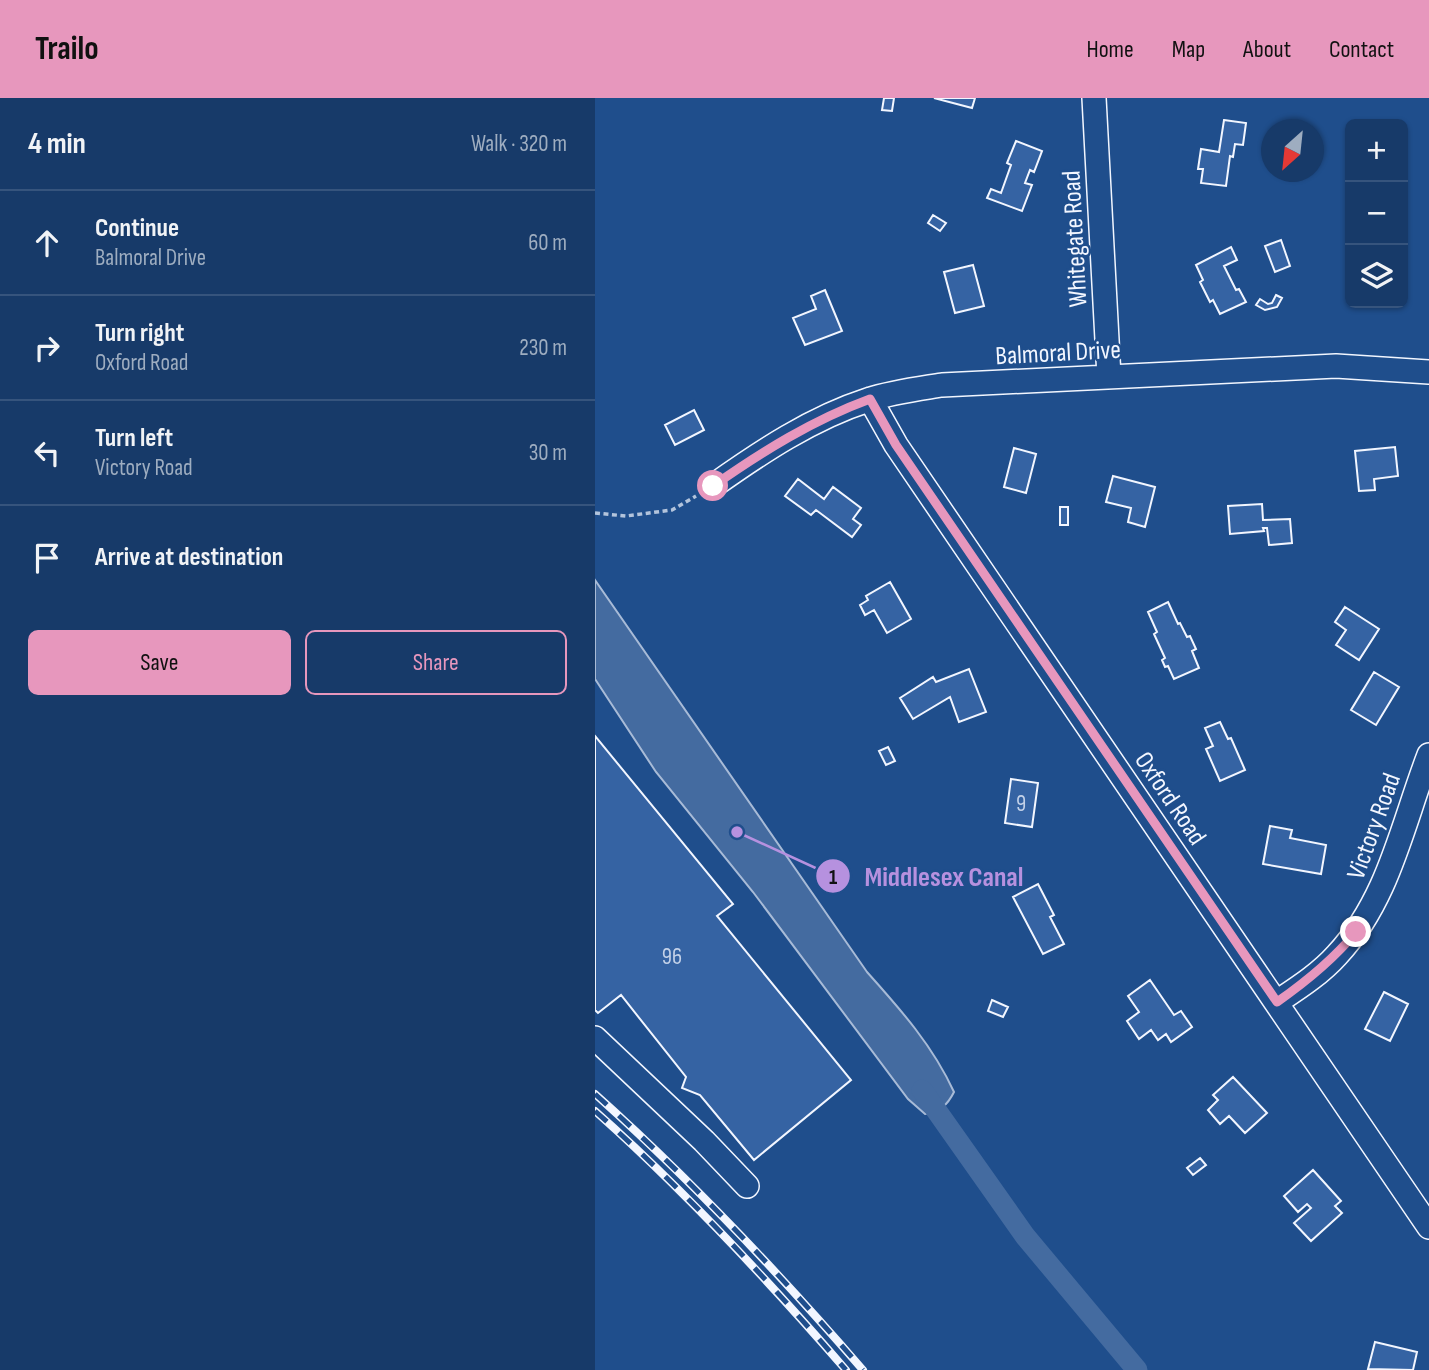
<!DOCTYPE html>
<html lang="en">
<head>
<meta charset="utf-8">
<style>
	:root { --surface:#173a69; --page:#20416f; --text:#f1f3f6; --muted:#9eadc0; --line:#36547d; --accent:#e797bd }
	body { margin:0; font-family:"Sofia Sans Condensed",sans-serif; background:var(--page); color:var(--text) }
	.controls { position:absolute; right:21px; top:21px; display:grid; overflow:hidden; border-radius:10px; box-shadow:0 2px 5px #0004 }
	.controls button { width:63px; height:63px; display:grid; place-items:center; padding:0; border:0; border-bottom:2px solid var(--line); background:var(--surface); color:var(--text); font:35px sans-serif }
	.compass { position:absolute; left:666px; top:21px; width:63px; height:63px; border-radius:50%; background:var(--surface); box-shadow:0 2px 5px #0004; rotate:207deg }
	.stop { position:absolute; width:21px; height:21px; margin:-16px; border:5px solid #e797bd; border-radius:50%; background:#fff }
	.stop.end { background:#e797bd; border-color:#fff; box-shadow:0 2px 7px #0008 }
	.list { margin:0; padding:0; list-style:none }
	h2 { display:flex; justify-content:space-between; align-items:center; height:91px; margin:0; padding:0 28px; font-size:30px }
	h2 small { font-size:23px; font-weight:400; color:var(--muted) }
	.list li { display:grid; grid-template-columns:46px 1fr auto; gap:21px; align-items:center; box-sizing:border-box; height:105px; padding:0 28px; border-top:2px solid var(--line) }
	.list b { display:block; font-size:26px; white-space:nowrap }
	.list p { margin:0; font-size:23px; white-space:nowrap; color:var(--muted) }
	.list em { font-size:23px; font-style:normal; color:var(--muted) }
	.actions { display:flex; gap:14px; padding:21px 28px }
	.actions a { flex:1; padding:16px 0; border:2px solid var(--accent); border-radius:10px; text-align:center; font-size:24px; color:var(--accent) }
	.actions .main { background:var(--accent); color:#111 }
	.icon { flex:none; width:38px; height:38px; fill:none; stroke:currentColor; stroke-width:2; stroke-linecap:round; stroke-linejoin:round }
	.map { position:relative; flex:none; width:834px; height:1272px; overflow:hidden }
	header { display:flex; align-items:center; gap:42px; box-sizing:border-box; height:98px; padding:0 35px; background:var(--accent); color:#111 }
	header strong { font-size:33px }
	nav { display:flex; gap:38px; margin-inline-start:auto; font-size:24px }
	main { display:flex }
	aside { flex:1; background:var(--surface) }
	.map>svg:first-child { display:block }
	.water { fill:#446ba0; stroke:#a8bbd7; stroke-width:2 }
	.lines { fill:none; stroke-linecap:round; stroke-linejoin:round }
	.canal { stroke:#446ba0; stroke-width:21 }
	.building { fill:#3563a3; stroke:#f2f6ff; stroke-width:2 }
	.minor-casing { stroke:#f2f6ff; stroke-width:26 }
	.path { stroke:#b3c4dc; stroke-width:3.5; stroke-dasharray:5 3.5; stroke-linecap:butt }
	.minor { stroke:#1f4e8c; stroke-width:23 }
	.rail-casing { stroke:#f2f6ff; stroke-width:8 }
	.rail { stroke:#1f4e8c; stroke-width:5; stroke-dasharray:16; stroke-linecap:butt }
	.route { stroke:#e797bd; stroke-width:9 }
	.labels { text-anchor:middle; stroke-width:5; stroke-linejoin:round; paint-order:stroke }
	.number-label { font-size:23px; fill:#c3d1e8 }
	.street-label { font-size:26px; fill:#f2f6ff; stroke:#1f4e8c }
	.leader { fill:none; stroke:#b691df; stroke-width:2.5 }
	.callout-dot { fill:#b691df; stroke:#1f4e8c; stroke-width:2.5 }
	.mark-label { font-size:21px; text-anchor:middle; font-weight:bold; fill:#111 }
	.callout-label { font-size:28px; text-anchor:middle; font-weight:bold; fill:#b691df; stroke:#1f4e8c; stroke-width:5; stroke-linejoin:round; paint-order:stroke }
</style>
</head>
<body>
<header>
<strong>Trailo</strong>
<nav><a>Home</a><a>Map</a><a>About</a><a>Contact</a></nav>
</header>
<main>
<aside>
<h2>4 min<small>Walk · 320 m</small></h2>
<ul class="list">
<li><svg class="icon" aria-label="ahead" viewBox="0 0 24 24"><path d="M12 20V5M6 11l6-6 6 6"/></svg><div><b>Continue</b><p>Balmoral Drive</p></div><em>60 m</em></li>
<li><svg class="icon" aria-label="right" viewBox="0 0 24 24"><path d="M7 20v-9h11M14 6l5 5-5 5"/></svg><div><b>Turn right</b><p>Oxford Road</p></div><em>230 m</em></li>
<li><svg class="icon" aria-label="left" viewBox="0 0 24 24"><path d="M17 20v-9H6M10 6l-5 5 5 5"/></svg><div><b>Turn left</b><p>Victory Road</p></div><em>30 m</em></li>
<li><svg class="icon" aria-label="arrive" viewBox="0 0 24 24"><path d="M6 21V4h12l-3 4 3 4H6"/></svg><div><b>Arrive at destination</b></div></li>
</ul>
<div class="actions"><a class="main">Save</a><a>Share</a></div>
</aside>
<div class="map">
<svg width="834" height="1272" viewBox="0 0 834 1272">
	<rect width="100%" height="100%" fill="#1f4e8c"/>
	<path class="water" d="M0 482 272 874C306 912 338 948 359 994 352 1008 345 1013 330 1016L313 1001 158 794 61 674 0 581Z"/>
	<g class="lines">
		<path class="canal" d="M327 992 430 1138 542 1272"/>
	</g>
	<path class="building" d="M289 0H299L297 13 287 12Z
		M339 0H380L377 10Z
		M629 22 651 25 648 47 640 46 638 59 635 58 631 88 606 85 608 71H603L606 51 624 54Z
		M421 43 447 53 439 74 435 72 430 85 437 87 427 113 392 100 396 91 406 95 416 67 412 65Z
		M338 117 351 125 345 133 333 125Z
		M686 142 695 168 680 174 670 148Z
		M636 149 642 162 629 168 641 192 644 191 651 204 625 216 618 202 615 204 605 184 608 182 601 167Z
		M378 167 389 208 360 215 349 174Z
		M230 192 247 233 210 247 198 220 221 211 216 198Z
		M681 197 687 200 682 209 670 212 661 207 665 201 673 206 677 205Z
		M99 312 109 332 80 347 70 327Z
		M800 349 803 378 779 381 780 392 764 393 760 353Z
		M419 350 441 356 431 395 409 389Z
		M518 378 560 389 550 429 533 424 536 410 511 404Z
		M203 381 229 401 238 389 266 410 258 421 266 427 257 439 221 412 216 417 190 398Z
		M667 406 668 422 695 421 697 445 674 447 672 430H668L669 433 635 436 633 408Z
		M465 409H473V427H465Z
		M295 484 316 521 292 535 279 512 270 517 265 507 273 502 271 498Z
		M573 504 583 526 585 525 592 539 595 538 601 551 597 553 604 570 579 581 573 568 570 569 567 562 570 560 559 536 562 534 553 514Z
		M750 509 784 531 764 562 741 547 751 532 740 524Z
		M374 571 391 614 364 624 355 599 318 621 305 600 338 579 341 584Z
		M779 574 804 589 781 627 756 612Z
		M625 624 633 641 636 640 650 672 625 683 611 651 618 648 610 630Z
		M0 638 138 806 122 818 256 982 159 1062 105 997 87 990 91 979 26 897 3 915 0 912Z
		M293 649 300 663 291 667 284 653Z
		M416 681 443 685 437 729 410 725Z
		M675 728 697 732 695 740 731 747 726 776 668 766Z
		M443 786 459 817 455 819 469 846 448 856 418 799Z
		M555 882 579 917 586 913 597 929 576 944 571 936 563 942 556 932 544 941 532 923 544 914 533 898Z
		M789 894 813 906 795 943 770 931Z
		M397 902 413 909 408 919 393 913Z
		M638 979 672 1015 650 1035 634 1018 625 1026 613 1012 623 1002 618 997Z
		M605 1060 611 1067 598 1077 592 1070Z
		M718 1072 746 1103 740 1108 747 1115 716 1143 699 1125 716 1110 712 1106 703 1114 689 1098Z
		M780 1244 822 1254 818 1272 773 1271Z"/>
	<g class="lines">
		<g class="minor-casing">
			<path id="minor" d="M499 0 514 279
				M275 301 301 347 834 1129
				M118 388C166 354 217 320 273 302 297 294 322 291 347 287L741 268 834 274
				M682 904C703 890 725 876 742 857 794 801 807 727 834 657
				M0 940 109 1043 152 1088"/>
		</g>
		<path class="path" d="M0 415 31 418 77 412 101 398"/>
		<use href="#minor" class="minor"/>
		<g class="rail-casing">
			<path id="rail" d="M0 996C96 1082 184 1175 268 1272
				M0 1013C90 1093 172 1181 251 1272"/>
		</g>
		<use href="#rail" class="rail"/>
	</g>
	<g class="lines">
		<path class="route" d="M118 388C168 353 218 322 275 301L301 347 682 904C712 883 738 862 761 834"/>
	</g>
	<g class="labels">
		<g class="number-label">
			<text x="426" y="713">9</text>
			<text x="77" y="866">96</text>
		</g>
		<g class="street-label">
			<text transform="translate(479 141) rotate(-93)" y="9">Whitegate Road</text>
			<text transform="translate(463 254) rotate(-3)" y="9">Balmoral Drive</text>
			<text transform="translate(576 700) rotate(56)" y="9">Oxford Road</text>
			<text transform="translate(778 728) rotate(-70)" y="9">Victory Road</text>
		</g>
	</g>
	<path class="leader" d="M142 734L238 778"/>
	<g class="callout-dot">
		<circle cx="142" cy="734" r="7"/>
		<circle cx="238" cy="778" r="18"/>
	</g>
	<g class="mark-label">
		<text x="238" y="786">1</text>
	</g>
	<g class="callout-label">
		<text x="349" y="788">Middlesex Canal</text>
	</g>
</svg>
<div class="controls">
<button>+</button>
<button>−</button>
<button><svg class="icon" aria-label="layers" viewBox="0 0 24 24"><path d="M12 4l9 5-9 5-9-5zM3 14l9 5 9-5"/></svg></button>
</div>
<svg class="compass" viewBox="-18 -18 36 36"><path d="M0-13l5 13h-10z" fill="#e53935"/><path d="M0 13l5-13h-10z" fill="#9eadc0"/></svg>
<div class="stop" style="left:118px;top:388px"></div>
<div class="stop end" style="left:761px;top:834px"></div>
</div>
</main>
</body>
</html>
